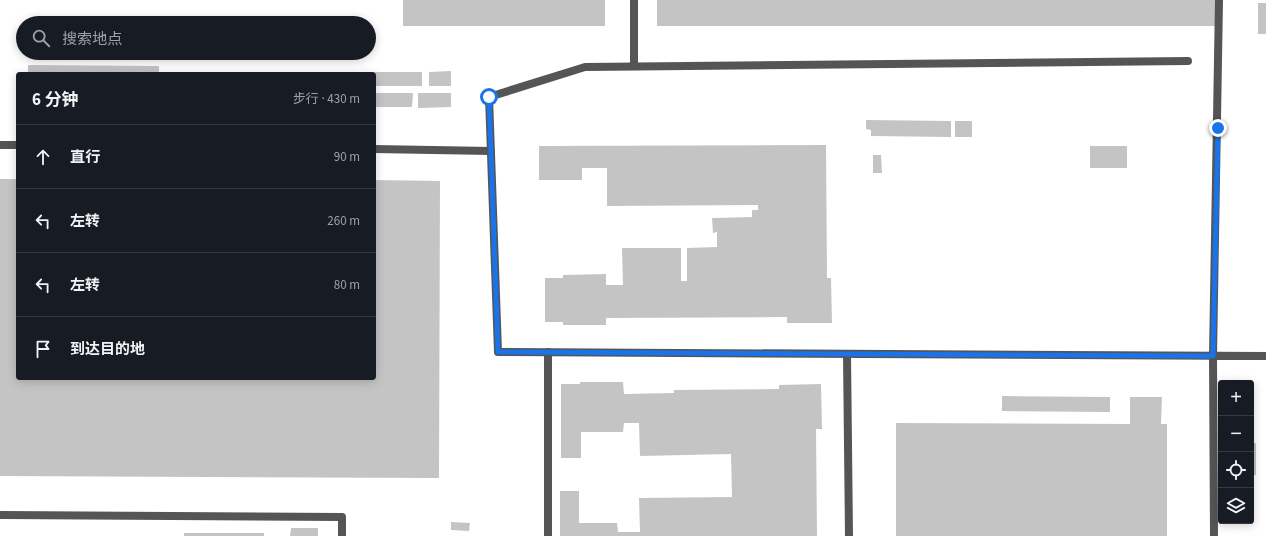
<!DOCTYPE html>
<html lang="zh">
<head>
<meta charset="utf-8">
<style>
	:root { --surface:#171b24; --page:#20242c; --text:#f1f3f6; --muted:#9ea1a6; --line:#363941 }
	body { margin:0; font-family:"Source Sans 3","Noto Sans SC",sans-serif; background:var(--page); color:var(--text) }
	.controls { position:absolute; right:12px; bottom:12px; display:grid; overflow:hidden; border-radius:4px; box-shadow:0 2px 10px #0003 }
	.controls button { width:36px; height:36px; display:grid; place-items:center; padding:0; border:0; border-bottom:1px solid var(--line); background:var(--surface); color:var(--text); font:20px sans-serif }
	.stop { position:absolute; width:12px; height:12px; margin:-9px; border:3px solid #1a73e8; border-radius:50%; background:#fff }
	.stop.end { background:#1a73e8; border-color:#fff; box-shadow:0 1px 4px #0008 }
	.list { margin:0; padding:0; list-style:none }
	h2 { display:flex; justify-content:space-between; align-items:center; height:52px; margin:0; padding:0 16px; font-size:17px }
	h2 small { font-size:13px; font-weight:400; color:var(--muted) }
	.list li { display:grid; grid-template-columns:26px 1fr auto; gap:12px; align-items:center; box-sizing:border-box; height:64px; padding:0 16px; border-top:1px solid var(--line) }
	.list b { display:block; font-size:15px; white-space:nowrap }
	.list em { font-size:13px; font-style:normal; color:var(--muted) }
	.icon { flex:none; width:22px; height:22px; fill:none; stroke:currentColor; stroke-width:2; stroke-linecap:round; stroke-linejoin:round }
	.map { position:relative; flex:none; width:1266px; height:536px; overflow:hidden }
	.search { position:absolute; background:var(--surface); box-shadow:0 2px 10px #0003; left:16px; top:16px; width:360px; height:44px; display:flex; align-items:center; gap:10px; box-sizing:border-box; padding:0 14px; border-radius:22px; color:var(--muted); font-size:15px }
	.panel { position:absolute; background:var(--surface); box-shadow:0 2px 10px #0003; left:16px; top:72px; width:360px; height:308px; border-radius:4px }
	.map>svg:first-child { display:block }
	.building { fill:#c4c4c4 }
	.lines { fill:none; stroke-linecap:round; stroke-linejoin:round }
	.service { stroke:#555; stroke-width:8 }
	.minor { stroke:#555; stroke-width:8 }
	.route { stroke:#1a73e8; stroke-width:5 }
</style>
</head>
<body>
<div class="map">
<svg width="1266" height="536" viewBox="0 0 1266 536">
	<rect width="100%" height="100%" fill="#fff"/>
	<path class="building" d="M403 0H605V26H403Z
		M657 0H1215V26H657Z
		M1258 3H1266V34H1258Z
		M321 16H334V23H321Z
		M28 65 159 66V74H28Z
		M451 71V86H429V72Z
		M360 72H422V86H374V74H360Z
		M374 93H413L412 107H374Z
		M418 93H451V107L418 108Z
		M866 120 951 121V137L871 136V130L866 129Z
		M955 121H972V137H955Z
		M826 145 827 278H831L832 323H787V317L606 318V325H563V322H545V278H563V275L606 274V285H623L622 248H681V281H687V248L717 247V232L713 233 712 218 752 217V210H758V205L607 206V168H582V180H539V146Z
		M1090 146H1127V168H1090Z
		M873 155H881L882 173H873Z
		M0 179H18V378H374V180L440 181 439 478 0 476Z
		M580 382H623L624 394 674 393V390L779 389V385L821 384 822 429H816L817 536H560V491H579V523H617L618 532H640L639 498 732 497 731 454 640 456 639 423H624L623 432H581V458H561V384H580Z
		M1002 396 1110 397V412L1002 411Z
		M1130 397H1162L1161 424H1167V536H896V423L1130 424Z
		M1251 443H1256V475H1251Z
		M451 522 470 523 469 531 451 530Z
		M291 528H318V536H290Z
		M184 533H264V536H184Z"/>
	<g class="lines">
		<path class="service" d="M634 0V66
			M0 145H18
			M374 149 491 151
			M548 352V536
			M847 354 849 536
			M1213 356 1219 0
			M0 515 342 517V536"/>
		<path class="minor" d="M1188 61 585 67 489 97 498 352 1266 356
			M1213 356 1214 536"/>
	</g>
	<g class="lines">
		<path class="route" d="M489 97 498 352 1213 356 1218 128"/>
	</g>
</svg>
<div class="controls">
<button>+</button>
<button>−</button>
<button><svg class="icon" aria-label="locate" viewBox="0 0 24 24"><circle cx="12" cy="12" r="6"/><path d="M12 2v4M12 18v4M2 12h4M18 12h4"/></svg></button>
<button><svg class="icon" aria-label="layers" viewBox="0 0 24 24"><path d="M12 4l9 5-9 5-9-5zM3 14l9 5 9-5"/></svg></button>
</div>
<div class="stop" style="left:489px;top:97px"></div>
<div class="stop end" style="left:1218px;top:128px"></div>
<div class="search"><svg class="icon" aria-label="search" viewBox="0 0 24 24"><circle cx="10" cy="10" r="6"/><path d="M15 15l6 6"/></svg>搜索地点</div>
<section class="panel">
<h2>6 分钟<small>步行 · 430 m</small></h2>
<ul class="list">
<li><svg class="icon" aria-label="ahead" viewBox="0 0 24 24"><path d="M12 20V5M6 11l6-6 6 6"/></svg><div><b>直行</b></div><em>90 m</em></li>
<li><svg class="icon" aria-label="left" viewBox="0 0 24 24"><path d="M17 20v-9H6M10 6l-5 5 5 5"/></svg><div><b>左转</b></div><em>260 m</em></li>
<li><svg class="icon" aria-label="left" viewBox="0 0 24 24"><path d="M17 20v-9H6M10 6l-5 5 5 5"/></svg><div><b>左转</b></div><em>80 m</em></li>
<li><svg class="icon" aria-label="arrive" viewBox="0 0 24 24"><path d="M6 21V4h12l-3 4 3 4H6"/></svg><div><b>到达目的地</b></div></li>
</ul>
</section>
</div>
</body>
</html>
